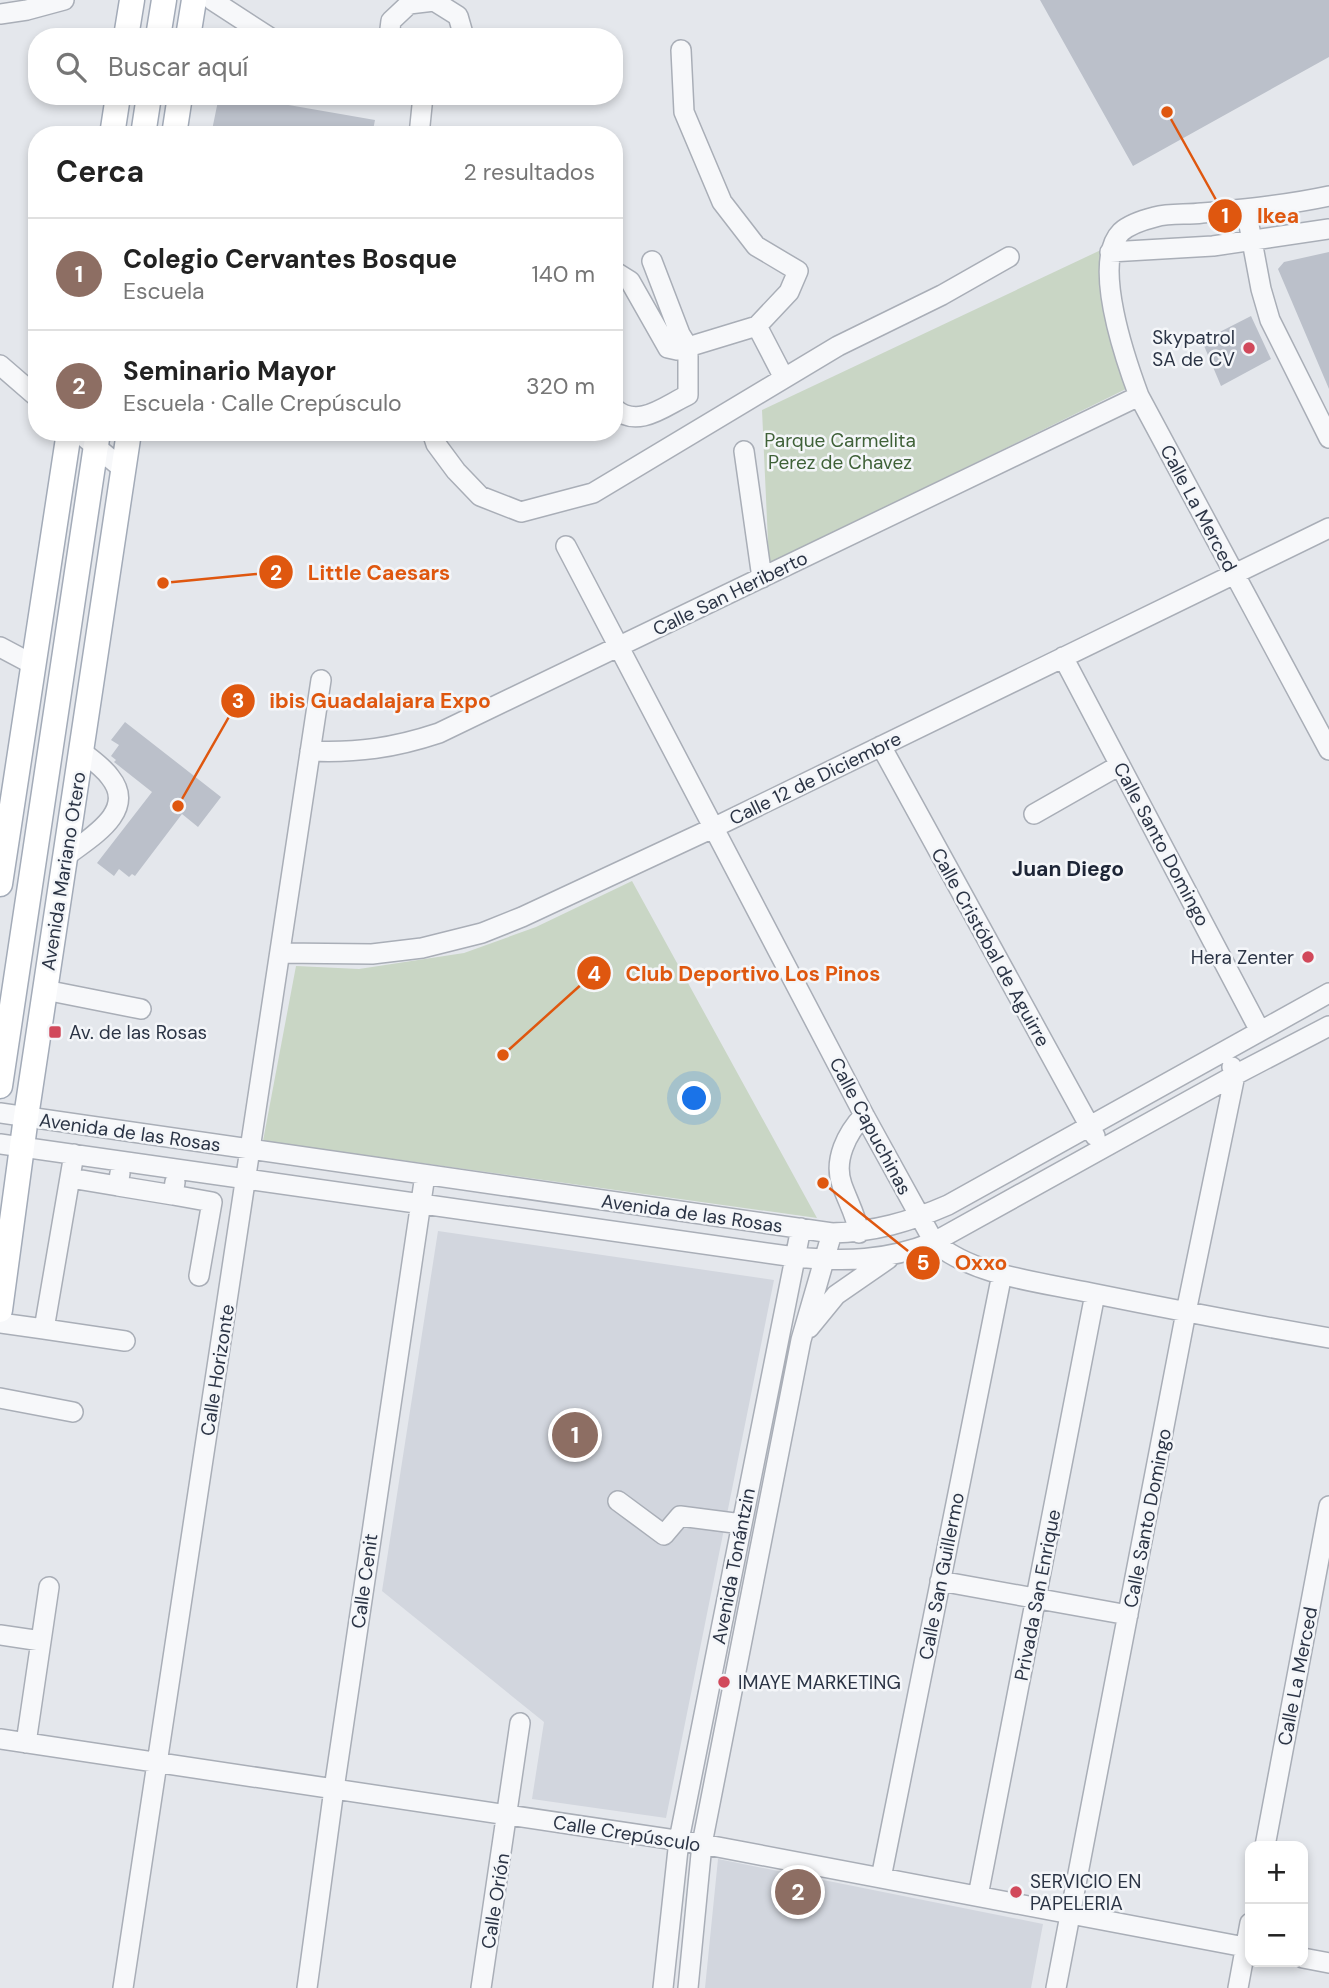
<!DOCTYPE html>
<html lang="es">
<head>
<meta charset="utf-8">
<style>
	:root { --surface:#fff; --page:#f6f6f6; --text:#222; --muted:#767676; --line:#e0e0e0; --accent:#b45309 }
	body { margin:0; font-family:"DM Sans",sans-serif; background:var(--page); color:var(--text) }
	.controls { position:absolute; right:21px; bottom:21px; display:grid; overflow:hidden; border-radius:14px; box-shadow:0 4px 10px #0003 }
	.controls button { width:63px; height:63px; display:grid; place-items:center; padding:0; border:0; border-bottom:2px solid var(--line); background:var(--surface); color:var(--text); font:35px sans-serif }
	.you { position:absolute; left:695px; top:1099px; width:24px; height:24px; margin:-18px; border:5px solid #fff; border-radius:50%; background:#1a73e8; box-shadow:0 0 0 10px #1a73e833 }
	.badge { display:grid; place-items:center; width:46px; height:46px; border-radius:50%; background:var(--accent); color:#fff; font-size:23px; font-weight:700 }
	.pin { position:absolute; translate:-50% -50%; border:4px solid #fff; box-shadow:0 2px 7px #0006 }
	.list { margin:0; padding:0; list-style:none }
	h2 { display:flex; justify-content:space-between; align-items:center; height:91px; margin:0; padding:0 28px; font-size:30px }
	h2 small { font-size:23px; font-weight:400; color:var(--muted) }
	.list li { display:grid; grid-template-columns:46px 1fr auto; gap:21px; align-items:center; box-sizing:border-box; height:112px; padding:0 28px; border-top:2px solid var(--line) }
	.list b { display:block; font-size:26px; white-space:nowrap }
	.list p { margin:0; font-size:23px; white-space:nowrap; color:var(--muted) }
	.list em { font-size:23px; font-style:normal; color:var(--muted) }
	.icon { flex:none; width:38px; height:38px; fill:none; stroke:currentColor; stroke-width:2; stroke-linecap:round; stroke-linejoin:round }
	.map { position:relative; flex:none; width:1329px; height:1988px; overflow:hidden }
	.search { position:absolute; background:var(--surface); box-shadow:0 4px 10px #0003; left:28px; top:28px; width:595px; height:77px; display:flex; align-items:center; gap:18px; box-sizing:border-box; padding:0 24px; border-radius:28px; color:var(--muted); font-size:26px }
	.panel { position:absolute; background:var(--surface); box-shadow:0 4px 10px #0003; left:28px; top:126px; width:595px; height:315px; border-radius:28px }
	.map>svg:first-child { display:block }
	.built { fill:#d2d6de }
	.park { fill:#c9d6c5 }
	.building { fill:#bbc0ca }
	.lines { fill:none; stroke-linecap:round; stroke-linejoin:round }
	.minor-casing { stroke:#a9aeb7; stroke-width:22 }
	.major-casing { stroke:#a3abb8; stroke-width:27 }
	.minor { stroke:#f7f8fa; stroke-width:19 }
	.major { stroke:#fff; stroke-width:24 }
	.poi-dot { fill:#d1495b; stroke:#f4f6f9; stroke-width:2.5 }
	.labels { text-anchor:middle; stroke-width:5; stroke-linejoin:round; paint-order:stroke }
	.poi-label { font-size:19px; fill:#2b3445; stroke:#f4f6f9; text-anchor:start }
	.park-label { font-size:19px; fill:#3f6138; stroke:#f4f6f9 }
	.street-label { font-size:19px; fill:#2b3445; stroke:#f4f6f9 }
	.neighbourhood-label { font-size:21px; font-weight:bold; fill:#1d2536; stroke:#f4f6f9 }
	.leader { fill:none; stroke:#df570f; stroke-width:2.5 }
	.callout-dot { fill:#df570f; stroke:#f4f6f9; stroke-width:2.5 }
	.mark-label { font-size:21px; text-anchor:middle; font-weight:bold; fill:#fff }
	.callout-label { font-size:21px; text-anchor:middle; font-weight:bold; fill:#df570f; stroke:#f4f6f9; stroke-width:5; stroke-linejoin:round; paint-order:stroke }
</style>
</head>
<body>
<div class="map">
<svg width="1329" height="1988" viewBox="0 0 1329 1988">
	<rect width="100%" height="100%" fill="#e4e7ec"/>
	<path class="built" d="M438 1231 774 1280 666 1818 532 1799 544 1722 382 1591Z
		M718 1859 1043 1924 1031 1988H705Z"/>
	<path class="park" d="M1103 249 1128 388 769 564 762 410Z
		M632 881 817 1218 263 1141 296 966 359 969 464 953 536 927Z"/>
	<path class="building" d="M1040 0H1329V57L1133 166Z
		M219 96H236L375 120 372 135H211Z
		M1329 252V389L1278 269 1284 262Z
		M1251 316 1271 359 1221 386 1202 341Z
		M125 722 221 797 198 827 182 814 135 876 132 874 129 877 119 869 114 876 97 863 152 792 114 762 116 760 111 756 119 745 111 740Z"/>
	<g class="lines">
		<g class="minor-casing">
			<path id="minor" d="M212 0 269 37
				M0 14 27 10 64 0
				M389 37 391 21 409 4 434 1 458 16 464 37
				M681 50 684 112 722 202 756 246 798 271 789 292 757 326 784 378
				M419 135 423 96
				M1329 196C1287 205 1245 209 1202 213 1187 215 1170 213 1155 217 1143 220 1130 224 1121 232 1091 262 1126 361 1139 396L1329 750
				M1246 209 1261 289 1270 320 1329 438
				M1110 252 1213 246 1329 229
				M652 261 680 334 688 347 757 326
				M614 271 630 281 668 348 677 350 688 347V395C666 405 638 430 614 408
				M0 365 37 397
				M78 432 123 469
				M432 432 436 444 456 471 480 496 521 512 593 493 838 346 942 295 1009 257
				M744 451 762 578
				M566 546 864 1115 934 1242C973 1276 1041 1282 1091 1293 1170 1309 1249 1324 1329 1338
				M0 647 34 665
				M1063 657 1260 1031
				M881 746 1095 1136
				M310 751C357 753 394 748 439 733L1139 396
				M1034 814 1120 765
				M65 857C89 838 138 812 110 777 103 767 91 759 81 751
				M280 953 372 954 422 948 482 933 522 917 713 828 1329 528
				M45 990 141 1009
				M0 1113 832 1233C874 1232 909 1222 948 1205L1329 993
				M0 1144 795 1257C845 1262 886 1261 934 1242L1235 1075 1329 1026
				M70 1178 118 1186 120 1173
				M118 1186 173 1195 175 1182
				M173 1195 212 1202 199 1276
				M859 1233C856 1215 848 1202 842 1185 833 1160 847 1133 864 1115
				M0 1323 44 1329 74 1154
				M809 1328 836 1295 888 1259
				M44 1329 125 1341
				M0 1398 73 1412
				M618 1501 664 1535 680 1516 742 1524
				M940 1581 1128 1615
				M0 1635 41 1641
				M0 1739 702 1844 1250 1948
				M26 1743 49 1587
				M1265 1846 1329 1506
				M881 1878 1002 1274
				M978 1896 1095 1294
				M1303 1958 1329 1963
				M123 1988 321 680
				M307 1988 334 1789 425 1175
				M481 1988 520 1723
				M663 1988 679 1840 801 1228
				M688 1988 702 1844 801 1340 832 1233
				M1056 1988 1186 1312 1235 1075 1232 1067
				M1238 1988 1250 1923"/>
		</g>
		<g class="major-casing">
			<path id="major" d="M126 37 132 0
				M158 37 164 0
				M188 37 194 0
				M112 135 118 96
				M143 135 149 96
				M174 135 180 96
				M0 884 69 432
				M0 1086 98 432
				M0 1310 26 1117 129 432"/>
		</g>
		<use href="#minor" class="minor"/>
		<use href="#major" class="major"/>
	</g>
	<g class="poi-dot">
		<circle cx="1249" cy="348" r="7"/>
		<circle cx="1308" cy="957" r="7"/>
		<rect x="48" y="1025" width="14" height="14" rx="3.5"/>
		<circle cx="724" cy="1682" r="7"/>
		<circle cx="1016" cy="1892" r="7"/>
	</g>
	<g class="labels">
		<g class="poi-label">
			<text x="1235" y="344" text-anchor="end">Skypatrol<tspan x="1235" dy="22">SA de CV</tspan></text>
			<text x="1294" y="964" text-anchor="end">Hera Zenter</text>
			<text x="69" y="1039">Av. de las Rosas</text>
			<text x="738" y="1689">IMAYE MARKETING</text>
			<text x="1030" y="1888">SERVICIO EN<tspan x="1030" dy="22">PAPELERIA</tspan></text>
		</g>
		<g class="park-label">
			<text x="840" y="447">Parque Carmelita<tspan x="840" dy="22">Perez de Chavez</tspan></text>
		</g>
		<g class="street-label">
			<text transform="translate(1199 508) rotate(62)" y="7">Calle La Merced</text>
			<text transform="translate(730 593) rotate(-26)" y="7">Calle San Heriberto</text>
			<text transform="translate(815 778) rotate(-26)" y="7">Calle 12 de Diciembre</text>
			<text transform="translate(1162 844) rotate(62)" y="7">Calle Santo Domingo</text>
			<text transform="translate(63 871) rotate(-81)" y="7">Avenida Mariano Otero</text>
			<text transform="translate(991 947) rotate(61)" y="7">Calle Cristóbal de Aguirre</text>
			<text transform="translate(871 1126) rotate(62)" y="7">Calle Capuchinas</text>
			<text transform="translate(130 1132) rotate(8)" y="7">Avenida de las Rosas</text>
			<text transform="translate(692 1213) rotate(8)" y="7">Avenida de las Rosas</text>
			<text transform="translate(217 1370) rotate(-81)" y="7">Calle Horizonte</text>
			<text transform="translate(1147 1518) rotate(-79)" y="7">Calle Santo Domingo</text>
			<text transform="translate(733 1566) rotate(-79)" y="7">Avenida Tonántzin</text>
			<text transform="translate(941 1576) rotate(-79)" y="7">Calle San Guillermo</text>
			<text transform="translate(364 1581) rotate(-82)" y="7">Calle Cenit</text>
			<text transform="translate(1037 1595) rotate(-79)" y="7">Privada San Enrique</text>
			<text transform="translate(1297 1676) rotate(-79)" y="7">Calle La Merced</text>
			<text transform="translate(627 1833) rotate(9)" y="7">Calle Crepúsculo</text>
			<text transform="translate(495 1901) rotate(-81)" y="7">Calle Orión</text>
		</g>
		<g class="neighbourhood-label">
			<text x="1068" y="876">Juan Diego</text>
		</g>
	</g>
	<path class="leader" d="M1167 112L1225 216M163 583L276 572M178 806L238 701M503 1055L594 973M823 1183L923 1263"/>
	<g class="callout-dot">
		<circle cx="1167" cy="112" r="7"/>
		<circle cx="163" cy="583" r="7"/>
		<circle cx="178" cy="806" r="7"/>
		<circle cx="503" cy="1055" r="7"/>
		<circle cx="823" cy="1183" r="7"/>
		<circle cx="1225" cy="216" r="18"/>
		<circle cx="276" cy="572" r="18"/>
		<circle cx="238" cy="701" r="18"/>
		<circle cx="594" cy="973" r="18"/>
		<circle cx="923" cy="1263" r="18"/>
	</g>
	<g class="mark-label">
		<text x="1225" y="223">1</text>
		<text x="276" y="580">2</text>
		<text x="238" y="708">3</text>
		<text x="594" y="981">4</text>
		<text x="923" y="1270">5</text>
	</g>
	<g class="callout-label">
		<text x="1278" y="223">Ikea</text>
		<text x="379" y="580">Little Caesars</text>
		<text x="380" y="708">ibis Guadalajara Expo</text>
		<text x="753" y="981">Club Deportivo Los Pinos</text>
		<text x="981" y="1270">Oxxo</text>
	</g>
</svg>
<div class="controls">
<button>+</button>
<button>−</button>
</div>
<div class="you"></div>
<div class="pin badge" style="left:575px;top:1435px;background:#8d6e63">1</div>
<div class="pin badge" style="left:798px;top:1892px;background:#8d6e63">2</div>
<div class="search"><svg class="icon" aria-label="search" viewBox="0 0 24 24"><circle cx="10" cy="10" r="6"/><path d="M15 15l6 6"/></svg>Buscar aquí</div>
<section class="panel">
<h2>Cerca<small>2 resultados</small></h2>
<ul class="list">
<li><span class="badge" style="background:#8d6e63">1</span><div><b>Colegio Cervantes Bosque</b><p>Escuela</p></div><em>140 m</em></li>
<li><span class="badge" style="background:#8d6e63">2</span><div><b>Seminario Mayor</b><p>Escuela · Calle Crepúsculo</p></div><em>320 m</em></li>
</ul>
</section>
</div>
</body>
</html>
